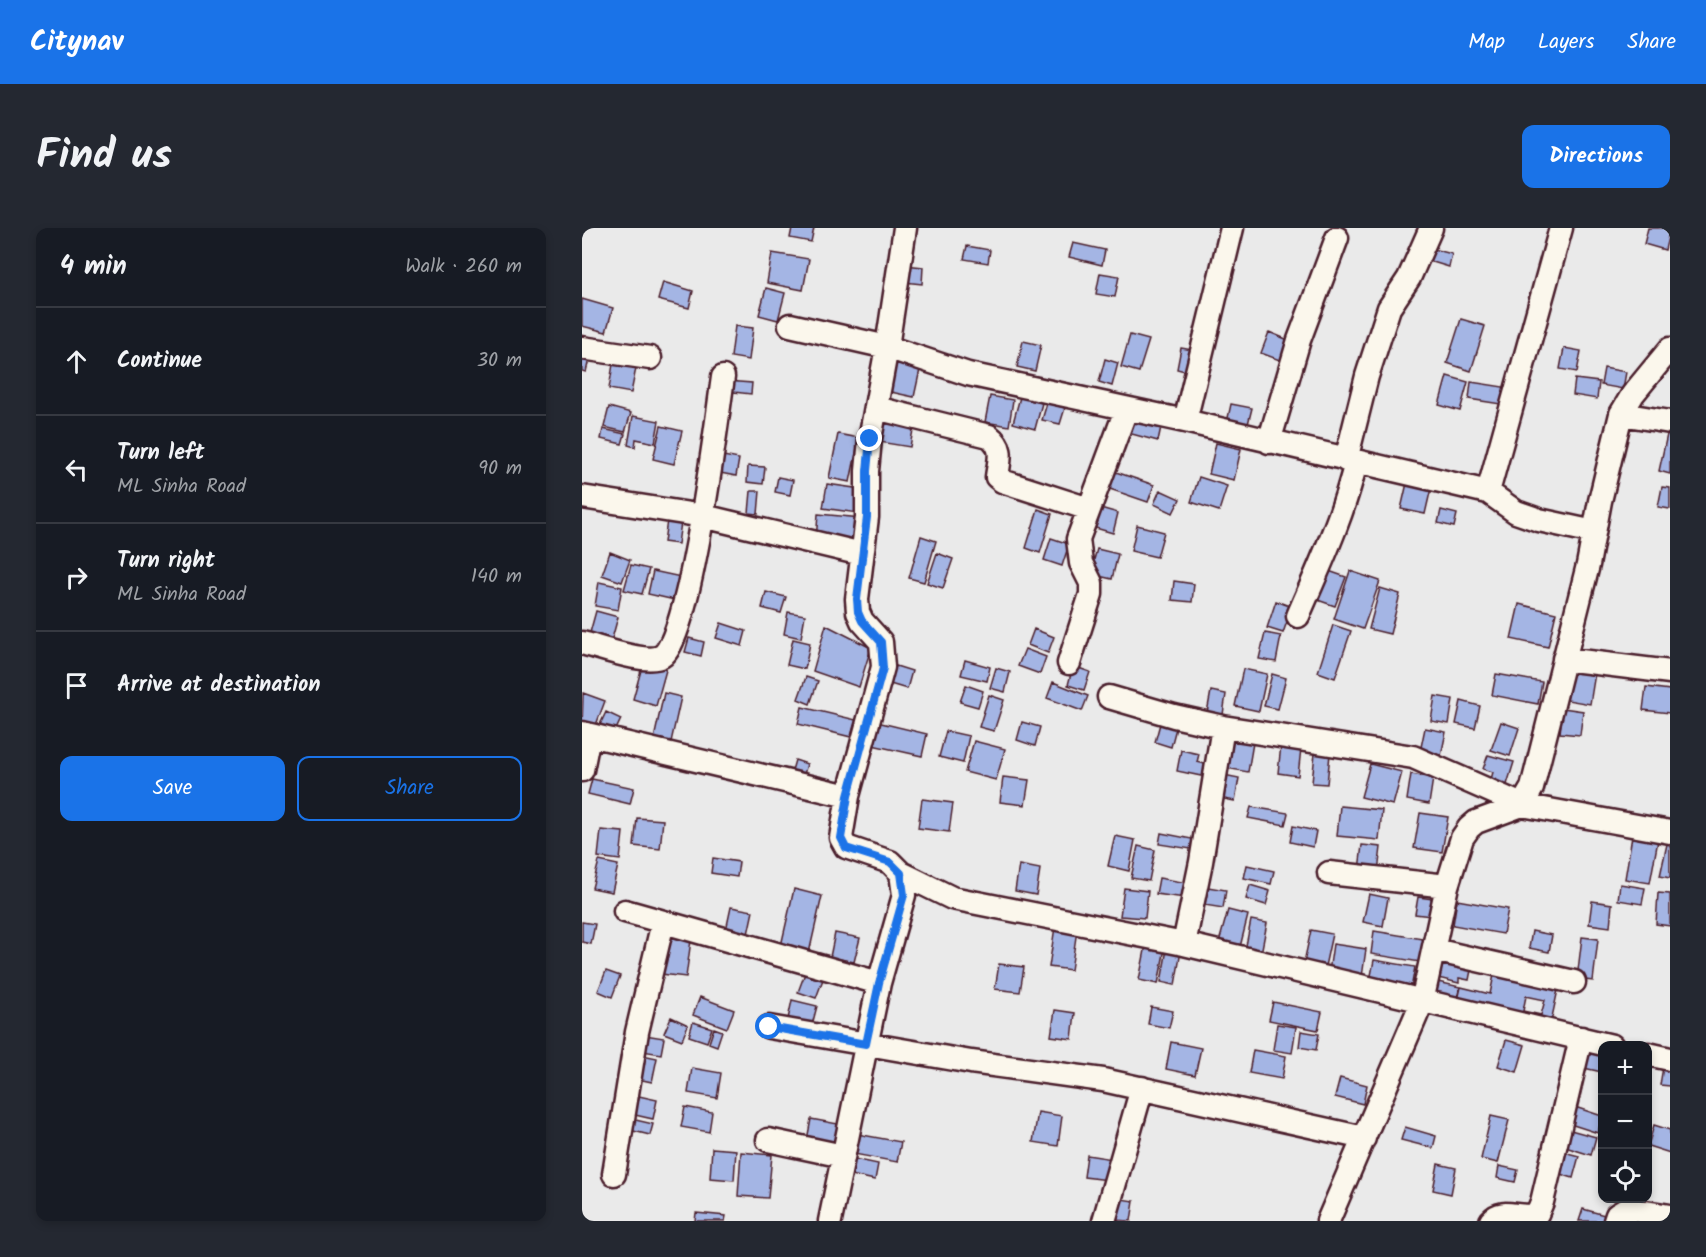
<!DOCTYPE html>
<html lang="en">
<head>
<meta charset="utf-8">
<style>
	:root { --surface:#171b24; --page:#242831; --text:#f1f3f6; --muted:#9ea1a6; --line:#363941; --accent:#1a73e8 }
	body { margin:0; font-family:Kalam,sans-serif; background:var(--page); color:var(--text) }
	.controls { position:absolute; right:18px; bottom:18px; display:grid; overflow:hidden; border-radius:12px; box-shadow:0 3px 9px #0003 }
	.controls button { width:54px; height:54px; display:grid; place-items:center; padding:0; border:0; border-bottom:2px solid var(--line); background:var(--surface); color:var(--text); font:30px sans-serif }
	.stop { position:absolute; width:18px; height:18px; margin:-14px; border:4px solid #1a73e8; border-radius:50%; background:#fff }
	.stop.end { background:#1a73e8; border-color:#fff; box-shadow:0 2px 6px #0008 }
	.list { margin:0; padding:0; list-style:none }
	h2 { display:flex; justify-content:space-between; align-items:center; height:78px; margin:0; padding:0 24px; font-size:26px }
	h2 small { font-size:20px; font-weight:400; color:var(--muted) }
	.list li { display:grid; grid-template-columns:39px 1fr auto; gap:18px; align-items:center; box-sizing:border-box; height:108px; padding:0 24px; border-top:2px solid var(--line) }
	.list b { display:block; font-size:22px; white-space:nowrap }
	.list p { margin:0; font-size:20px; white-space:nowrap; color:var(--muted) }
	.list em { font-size:20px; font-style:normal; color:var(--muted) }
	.actions { display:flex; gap:12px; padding:18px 24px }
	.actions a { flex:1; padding:14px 0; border:2px solid var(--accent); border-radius:12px; text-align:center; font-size:21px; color:var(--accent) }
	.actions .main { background:var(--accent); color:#fff }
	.icon { flex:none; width:33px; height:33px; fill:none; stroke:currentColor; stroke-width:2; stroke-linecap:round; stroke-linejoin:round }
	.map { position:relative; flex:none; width:1088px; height:993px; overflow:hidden; border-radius:12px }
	header { display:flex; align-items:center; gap:36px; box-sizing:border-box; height:84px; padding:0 30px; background:var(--accent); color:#fff }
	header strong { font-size:28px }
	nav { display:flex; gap:33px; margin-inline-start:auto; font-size:21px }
	.intro { display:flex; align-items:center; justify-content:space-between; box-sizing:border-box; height:144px; padding:0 36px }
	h1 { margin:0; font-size:42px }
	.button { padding:15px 27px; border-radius:12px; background:var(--accent); color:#fff; font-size:21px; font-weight:700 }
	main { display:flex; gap:36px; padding:0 36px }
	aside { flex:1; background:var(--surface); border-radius:12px; box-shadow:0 3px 9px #0003 }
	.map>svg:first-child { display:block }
	.building { fill:#a4b5e4; stroke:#4a1f2b; stroke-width:1.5; fill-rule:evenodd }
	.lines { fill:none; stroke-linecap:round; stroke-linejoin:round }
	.minor-casing { stroke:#4a1f2b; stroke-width:27 }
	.minor { stroke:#fbf7ec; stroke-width:22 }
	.route { stroke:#1a73e8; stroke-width:8 }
</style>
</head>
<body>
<header>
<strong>Citynav</strong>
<nav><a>Map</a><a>Layers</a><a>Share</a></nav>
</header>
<div class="intro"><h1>Find us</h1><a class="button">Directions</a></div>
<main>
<aside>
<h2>4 min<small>Walk · 260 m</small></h2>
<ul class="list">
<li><svg class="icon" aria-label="ahead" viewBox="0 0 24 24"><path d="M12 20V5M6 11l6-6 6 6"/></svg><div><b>Continue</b></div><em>30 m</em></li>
<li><svg class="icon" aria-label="left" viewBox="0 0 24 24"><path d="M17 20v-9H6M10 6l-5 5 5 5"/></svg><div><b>Turn left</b><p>ML Sinha Road</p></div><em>90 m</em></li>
<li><svg class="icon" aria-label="right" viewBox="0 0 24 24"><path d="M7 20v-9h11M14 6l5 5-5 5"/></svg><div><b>Turn right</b><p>ML Sinha Road</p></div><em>140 m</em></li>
<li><svg class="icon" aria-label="arrive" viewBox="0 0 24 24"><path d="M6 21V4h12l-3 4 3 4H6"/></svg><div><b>Arrive at destination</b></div></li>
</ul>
<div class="actions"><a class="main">Save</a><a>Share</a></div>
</aside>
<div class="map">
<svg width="1088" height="993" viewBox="0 0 1088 993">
	<rect width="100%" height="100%" fill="#eaeaea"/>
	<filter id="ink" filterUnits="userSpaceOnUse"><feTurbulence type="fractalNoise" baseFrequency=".0167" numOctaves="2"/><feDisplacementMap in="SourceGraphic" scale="12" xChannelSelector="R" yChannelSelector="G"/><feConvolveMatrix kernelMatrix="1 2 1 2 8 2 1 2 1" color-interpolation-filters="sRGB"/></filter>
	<g filter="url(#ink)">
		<path class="building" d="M210 0H232L229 14 208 10Z
			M1066 0H1088L1083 22 1062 16Z
			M491 15 523 22 520 37 487 29Z
			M385 18 408 22 406 35 382 31Z
			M847 20 870 26 867 39 844 32Z
			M190 25 227 31 221 62 185 55Z
			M323 37 341 39 340 56 322 54Z
			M518 45 537 48 533 69 514 66Z
			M81 54 111 63 107 80 76 72Z
			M184 60 203 65 196 92 177 87Z
			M0 71 31 80 24 104 0 98Z
			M879 91 903 98 889 143 865 135Z
			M153 98 171 100 167 132 149 129Z
			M687 104 711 114 703 134 679 125Z
			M548 107 567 112 557 144 539 139Z
			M441 113 459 117 453 143 435 139Z
			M599 120 611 122 607 144 595 141Z
			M982 120 999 123 995 144 978 141Z
			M0 130 7 131 4 144 0 143Z
			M311 131 339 137 332 169 304 163Z
			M523 131 536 135 530 158 517 154Z
			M31 136 54 140 49 165 27 161Z
			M1022 140 1044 144 1041 161 1019 157Z
			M865 148 886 154 878 183 857 177Z
			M993 151 1017 154 1015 171 991 167Z
			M144 153 170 155 169 166 143 163Z
			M889 154 928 160 925 177 887 171Z
			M408 168 431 172 427 198 403 194Z
			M438 169 460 175 453 201 431 195Z
			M465 175 483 180 478 196 460 192Z
			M649 176 670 180 664 204 644 199Z
			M27 179 49 185 43 204 22 199Z
			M51 188 77 193 73 215 54 211 53 219 46 217Z
			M301 191 332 196 328 219 297 214Z
			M550 191 579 199 576 213 546 205Z
			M79 198 100 203 92 236 71 231Z
			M21 201 43 206 40 216 19 211Z
			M1086 202H1088V246L1077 243Z
			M256 206 277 210 268 254 247 250Z
			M634 215 659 221 652 252 627 246Z
			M131 226 157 231 154 248 128 243Z
			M166 238 183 239 181 256 165 254Z
			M531 243 572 257 566 274 525 260Z
			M196 249 211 252 208 267 193 264Z
			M617 249 645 258 637 283 609 274Z
			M825 255 849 260 843 286 819 281Z
			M245 256 279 261 276 285 241 280Z
			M1080 259 1088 260V281L1076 279Z
			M578 262 598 271 591 285 572 276Z
			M169 263H178L176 286 167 285Z
			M515 279 536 285 531 305 510 299Z
			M456 281 470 286 458 325 444 320Z
			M859 282 875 286 872 299 856 295Z
			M86 285 100 287 96 316 82 314Z
			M236 286 280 290 277 317 234 313Z
			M555 297 582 304 575 329 549 323Z
			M339 308 354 313 342 354 327 350Z
			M469 310 487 316 480 338 462 332Z
			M515 321 536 326 530 351 508 346Z
			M28 324 48 332 40 354 20 347Z
			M355 325 371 331 361 360 345 355Z
			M49 337 67 341 60 366 42 362Z
			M738 340 764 349 753 378 727 369Z
			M71 343 99 349 93 372 66 366Z
			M768 343 798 353 781 401 752 391Z
			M592 353 612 356 610 374 590 372Z
			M17 354 40 359 36 382 13 378Z
			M798 360 818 366 808 406 787 401Z
			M184 364 204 369 199 385 180 380Z
			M694 373 710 379 701 405 685 400Z
			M937 376 974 385 966 419 929 411Z
			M14 383 36 389 28 418 6 412Z
			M206 384 223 387 219 410 202 406Z
			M139 395 164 403 160 418 134 410Z
			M244 397 289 420 277 459 231 443Z
			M751 397 769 403 753 450 736 444Z
			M452 401 472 409 466 425 446 417Z
			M683 405 699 408 694 434 677 431Z
			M107 410 122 414 119 428 103 424Z
			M211 411 228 415 223 441 205 437Z
			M443 421 464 429 458 446 436 438Z
			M383 432 408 439 405 453 379 447Z
			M61 435 84 442 74 478 51 471Z
			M314 438 330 443 325 461 308 456Z
			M491 438 508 444 502 462 486 457Z
			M414 440 428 444 423 464 408 460Z
			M661 441 685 446 677 483 653 478Z
			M991 441 1013 445 1008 476 985 472Z
			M690 446 704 450 696 481 682 478Z
			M914 446 960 454 956 476 910 467Z
			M224 449 236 453 228 476 216 471Z
			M471 454 506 468 500 483 465 470Z
			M384 457 401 463 396 479 378 474Z
			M1064 459 1088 462V485L1061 482Z
			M629 463 644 466 640 493 624 490Z
			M1 465 23 473 11 505 0 501Z
			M82 465 99 469 87 523 70 520Z
			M407 467 422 472 412 503 397 499Z
			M853 468 871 471 867 496 849 493Z
			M879 473 898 478 893 500 874 496Z
			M220 479 274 492 269 509 216 496Z
			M981 480 1001 483 998 507 978 505Z
			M24 484 39 491 30 510 15 503Z
			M579 492 595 496 589 519 573 514Z
			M295 494 345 506 340 528 290 517Z
			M440 494 458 499 453 518 435 512Z
			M919 494 937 500 928 528 909 522Z
			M843 500 864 504 859 528 838 524Z
			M364 503 387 508 381 535 357 529Z
			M643 505 672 509 666 544 638 539Z
			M392 513 423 521 414 552 383 544Z
			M699 517 719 520 716 548 696 545Z
			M599 522 617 526 615 534 627 537 624 549 595 543Z
			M733 525 748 526 745 556 730 555Z
			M906 527 932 534 923 563 907 559 911 544 901 541Z
			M213 532 225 536 221 550 209 546Z
			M788 536 820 544 811 577 779 569Z
			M637 546 657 550 653 573 632 569Z
			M829 546 851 550 847 576 825 572Z
			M421 549 447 552 443 577 418 574Z
			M10 551 52 560 48 576 6 566Z
			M340 571 371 575 367 604 336 600Z
			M758 578 800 582 797 612 755 608Z
			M669 579 706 585 703 597 666 590Z
			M838 585 866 589 860 624 832 620Z
			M55 590 81 592 78 621 52 618Z
			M711 598 734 603 731 619 708 614Z
			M19 602 41 604 38 632 16 629Z
			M579 605 610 611 609 621 577 616Z
			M533 608 553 612 547 643 526 638Z
			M1050 608 1076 612 1068 655 1043 651Z
			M1085 616H1088V650L1078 648Z
			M780 617 799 619 796 644 777 642Z
			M556 618 573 622 567 653 549 650Z
			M131 630 157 634 155 649 129 645Z
			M17 633 36 637 30 664 10 660Z
			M437 637 458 641 454 667 433 663Z
			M665 637 692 643 689 656 662 650Z
			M577 650 606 655 603 670 574 666Z
			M1038 656 1063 660 1060 676 1036 672Z
			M668 657 688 663 684 677 664 671Z
			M620 658 644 662 641 680 616 676Z
			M542 660 566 663 563 690 538 688Z
			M212 661 240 668 227 725 199 718Z
			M1076 665 1088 666V698L1074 696Z
			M787 666 806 670 801 698 781 694Z
			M836 669 851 671 849 688 833 686Z
			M875 672 926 681 921 706 871 697Z
			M1010 673 1030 676 1028 699 1007 696Z
			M149 679 171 683 165 711 143 707Z
			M646 682 666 687 657 723 636 718Z
			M669 692 685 695 678 731 662 728Z
			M0 694 13 696 9 716 0 714Z
			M473 699 495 702 489 742 467 739Z
			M729 702 750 706 742 743 721 739Z
			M792 703 841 711 838 734 789 726Z
			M950 703 970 707 967 724 947 720Z
			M253 705 278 710 272 734 248 729Z
			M83 709 109 712 104 749 79 746Z
			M1000 709 1016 711 1011 753 995 751Z
			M751 716 784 721 780 749 747 744Z
			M564 717 583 720 576 756 557 752Z
			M585 721 599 723 593 757 579 754Z
			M860 731 890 737 887 752 877 750V755L856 750Z
			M792 732 833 739 828 766 787 758Z
			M417 736 442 739 438 764 413 761Z
			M225 740 243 746 234 770 216 764Z
			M913 742 977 757 967 803 874 781 879 759 908 766ZM944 768 963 772 959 787 941 783Z
			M24 743 38 748 30 769 16 763Z
			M856 754 878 759 873 777 851 772Z
			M118 769 152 782 145 800 111 787Z
			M210 772 235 778 229 801 205 796Z
			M691 774 740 784 736 802 687 792Z
			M569 779 591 783 587 800 566 796Z
			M473 782 493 785 490 811 469 808Z
			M89 789 106 797 100 812 82 805Z
			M111 794 130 800 125 814 107 808Z
			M695 796 714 799 710 825 691 822Z
			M132 800 140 803 135 818 127 815Z
			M719 803 737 806 734 822 717 819Z
			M63 807 82 810 79 826 60 823Z
			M924 812 943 817 935 844 916 838Z
			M589 814 619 820 613 847 584 841Z
			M1001 821 1020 825V844L997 839Z
			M671 822 704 828 700 851 667 845Z
			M56 826 75 830 70 854 51 850Z
			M1081 839 1088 840V858L1078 857Z
			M110 840 139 845 135 870 106 865Z
			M758 850 785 857 781 876 753 869Z
			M48 866 75 872 71 891 44 885Z
			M103 879 130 884 127 904 99 899Z
			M993 879 1020 888 1016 905 988 896Z
			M456 884 480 888 476 918 451 914Z
			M909 888 927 892 916 935 899 931Z
			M45 890 71 896 68 907 43 901Z
			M229 891 256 896 252 917 225 912Z
			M1072 897 1088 902V925L1066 918Z
			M823 899 854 908 851 920 819 912Z
			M985 901 1014 909 1009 927 980 918Z
			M275 906 319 914 315 934 272 926Z
			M130 920 154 922 152 952 128 950Z
			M978 923 997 928 991 950 972 944Z
			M159 924 190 927 186 970 156 968Z
			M505 927 531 931 527 952 502 949Z
			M272 931 296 936 293 952 269 947Z
			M856 936 874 940 869 966 851 962Z
			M917 938 936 942 933 954 915 950Z
			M533 970 552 973 549 993 529 992Z
			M1001 981 1026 988 1025 993H997Z
			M114 985 144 988 143 993H113Z"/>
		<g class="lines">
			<g class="minor-casing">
				<path id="minor" d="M208 97 305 119 386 146 603 193 906 264 934 284 957 292 1012 304
					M0 120 68 130
					M294 180 407 208C423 220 417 232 415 249L420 253 507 281
					M1039 186 1088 194
					M603 193 650 0
					M687 214 717 112 755 10
					M764 232 785 148 807 80 827 50 849 0
					M906 264 979 0
					M0 269 121 288 280 326
					M716 388C738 337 761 288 774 234
					M0 415C17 419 65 437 80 428 108 410 135 192 141 149
					M982 431 1088 444
					M487 435 509 366V355L499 335 496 311 544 182
					M527 469 592 488 641 499 831 529 940 577 1088 604
					M0 505 266 568
					M0 542 7 507
					M319 645 370 670 602 716 1030 818
					M747 645 865 658
					M43 683 297 755
					M602 716 619 634 641 499
					M852 722 992 754
					M187 799 389 834 521 852 782 910
					M1066 826 1088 831
					M186 912 261 928
					M32 946 55 804 81 694
					M248 993 297 755 322 667 319 645 308 634 264 619 259 610 266 568 301 439 299 414 280 393 276 384 275 371 285 289V243L288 211 305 119 323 0
					M522 993 560 860
					M746 993 840 774 865 658 880 610 887 600 894 594 940 577 950 560 1006 337 1018 273 1039 186 1051 166 1088 121
					M909 993C921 978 939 993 955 986L960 974 999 810
					M1033 993 1035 987 1045 981 1088 988"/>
			</g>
			<use href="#minor" class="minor"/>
		</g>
	</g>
	<g class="lines" filter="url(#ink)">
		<path class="route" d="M187 799 284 816 297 755 322 667 319 645 308 634 264 620 259 610 266 568 301 440 299 414 280 393 276 384 275 371 285 289V243L288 211"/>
	</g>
</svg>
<div class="controls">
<button>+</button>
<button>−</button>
<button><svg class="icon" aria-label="locate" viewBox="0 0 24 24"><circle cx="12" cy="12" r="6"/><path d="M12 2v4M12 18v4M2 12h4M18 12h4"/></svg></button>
</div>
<div class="stop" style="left:187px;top:799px"></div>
<div class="stop end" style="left:288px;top:211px"></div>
</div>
</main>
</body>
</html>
